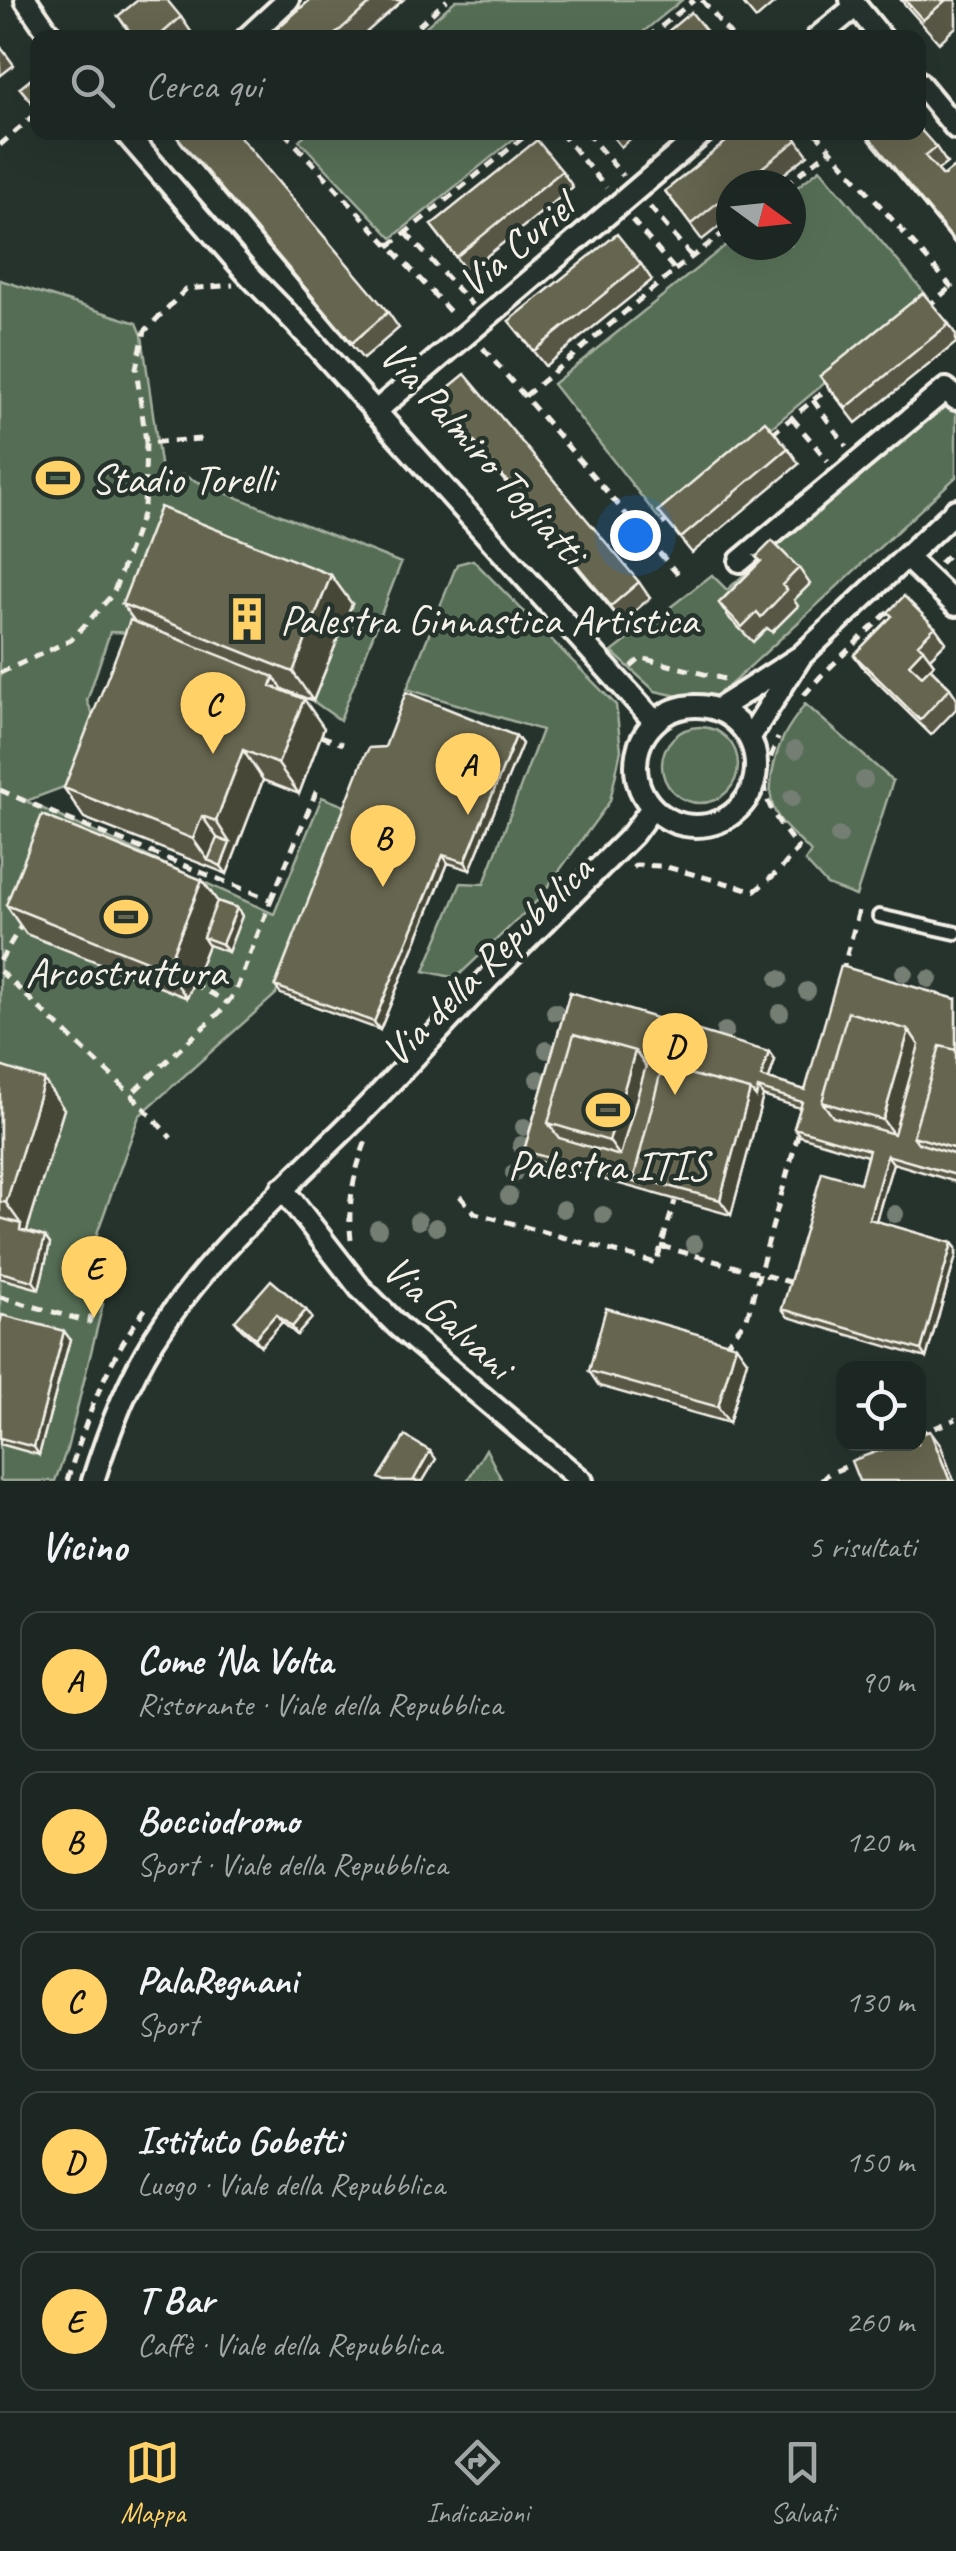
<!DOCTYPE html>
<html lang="it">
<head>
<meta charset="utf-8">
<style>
	:root { --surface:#1c2622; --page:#252e2a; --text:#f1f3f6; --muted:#a0a5a5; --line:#3a4340; --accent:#ffd166 }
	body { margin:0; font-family:Caveat,sans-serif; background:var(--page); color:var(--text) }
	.controls { position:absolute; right:30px; bottom:30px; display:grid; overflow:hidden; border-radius:20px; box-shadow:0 10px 40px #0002 }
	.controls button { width:90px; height:90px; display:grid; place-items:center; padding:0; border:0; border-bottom:2px solid var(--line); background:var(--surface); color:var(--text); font:50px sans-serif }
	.compass { position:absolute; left:716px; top:170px; width:90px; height:90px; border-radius:50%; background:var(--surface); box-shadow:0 10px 40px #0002; rotate:105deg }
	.you { position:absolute; left:635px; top:535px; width:35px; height:35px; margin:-25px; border:8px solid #fff; border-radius:50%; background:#1a73e8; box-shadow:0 0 0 15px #1a73e833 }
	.badge { display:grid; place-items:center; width:65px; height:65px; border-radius:50%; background:var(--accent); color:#111; font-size:32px; font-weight:700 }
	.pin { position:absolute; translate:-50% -82px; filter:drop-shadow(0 2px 5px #0008) }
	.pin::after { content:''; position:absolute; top:52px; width:35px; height:30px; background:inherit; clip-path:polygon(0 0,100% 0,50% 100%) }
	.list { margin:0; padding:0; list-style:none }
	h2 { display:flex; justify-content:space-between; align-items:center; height:130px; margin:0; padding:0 40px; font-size:42px }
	h2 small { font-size:32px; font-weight:400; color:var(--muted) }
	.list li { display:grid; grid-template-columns:65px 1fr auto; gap:30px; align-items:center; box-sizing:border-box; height:140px; margin:0 20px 20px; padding:0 20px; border:2px solid var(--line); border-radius:20px }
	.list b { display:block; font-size:38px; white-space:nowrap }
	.list p { margin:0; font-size:32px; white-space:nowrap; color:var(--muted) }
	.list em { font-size:32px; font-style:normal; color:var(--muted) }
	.icon { flex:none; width:55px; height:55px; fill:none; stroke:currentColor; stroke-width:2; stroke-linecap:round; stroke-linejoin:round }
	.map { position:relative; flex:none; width:956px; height:1481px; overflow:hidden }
	.search { position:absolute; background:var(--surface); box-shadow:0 10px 40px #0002; left:30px; right:30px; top:30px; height:110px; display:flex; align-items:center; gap:25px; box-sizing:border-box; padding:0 35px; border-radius:20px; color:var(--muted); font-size:38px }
	.sheet { height:930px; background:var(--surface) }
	nav { display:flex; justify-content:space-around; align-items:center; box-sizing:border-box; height:140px; border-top:2px solid var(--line); background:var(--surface); font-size:28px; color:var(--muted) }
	nav a { display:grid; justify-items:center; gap:5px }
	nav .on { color:var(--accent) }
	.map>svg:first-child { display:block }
	.green { fill:#546d54; stroke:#a4af9e; stroke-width:2.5 }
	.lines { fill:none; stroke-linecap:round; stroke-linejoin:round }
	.service-casing { stroke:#f4f1e8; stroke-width:18 }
	.minor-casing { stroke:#f4f1e8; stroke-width:28 }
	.path { stroke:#f4f1e8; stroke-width:5; stroke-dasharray:10 8; stroke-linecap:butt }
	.service { stroke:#26332d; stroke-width:10 }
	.minor { stroke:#26332d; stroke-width:20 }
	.tree { fill:#747e73 }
	.wall { fill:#585745; stroke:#f4f1e8; stroke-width:2.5 }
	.shaded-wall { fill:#474738; stroke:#f4f1e8; stroke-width:2.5 }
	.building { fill:#666550; stroke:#f4f1e8; stroke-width:2.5; fill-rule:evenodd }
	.labels { text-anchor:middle; stroke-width:9; stroke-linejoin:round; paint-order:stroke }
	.street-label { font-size:42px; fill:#f4f1e8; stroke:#26332d }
	.poi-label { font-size:42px; fill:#f4f1e8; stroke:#26332d; text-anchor:start }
</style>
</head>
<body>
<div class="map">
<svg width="956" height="1481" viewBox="0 0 956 1481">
	<rect width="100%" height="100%" fill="#26332d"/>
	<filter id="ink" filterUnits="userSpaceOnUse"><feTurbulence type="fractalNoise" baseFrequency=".01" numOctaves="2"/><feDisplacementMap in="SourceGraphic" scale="20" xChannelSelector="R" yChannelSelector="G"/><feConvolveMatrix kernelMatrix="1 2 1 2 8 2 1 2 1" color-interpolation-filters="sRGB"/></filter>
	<g filter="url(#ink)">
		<path class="green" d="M456 0H682L637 37H414Z
			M308 132H521V133L392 238 299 140Z
			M820 169 928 297 660 520 553 384 731 241V245H791V192Z
			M0 280 137 323 142 335 163 485 181 475 401 563 340 720 313 701 351 604 143 633 110 632 87 701 98 727 69 785 26 801 274 914 322 797 347 807 276 994 139 1116 75 1295 103 1304 67 1449 55 1481H0Z
			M956 386V477L717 697 687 698 655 691 612 652 712 575 727 590Z
			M473 560 616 705 621 750 610 801 538 900 456 978 424 971 461 883 484 884 542 730 407 689 457 564Z
			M805 704 893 781 856 896 827 885 805 861 811 852C799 839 780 825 774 809 766 790 774 757 783 738 788 726 798 715 805 704Z
			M662 765a38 38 0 1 1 76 0a38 38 0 1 1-76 0Z
			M486 1449 502 1481H467Z"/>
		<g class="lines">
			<g class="service-casing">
				<path id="service" d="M879 916 956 933"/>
			</g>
			<g class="minor-casing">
				<path id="minor" d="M26 0 52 38
					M851 0 882 38
					M247 38 288 0
					M817 38 856 6
					M918 82 956 128
					M125 132 247 273 296 323 655 722
					M375 412 704 132
					M907 558 956 605
					M740 561 946 389 956 399
					M801 656 956 510
					M636 766a60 60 0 1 1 120 0a60 60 0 1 1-120 0Z
					M718 709 801 656 750 737
					M282 1188 360 1288 398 1326 582 1481
					M93 1481C108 1433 126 1384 153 1341 208 1254 285 1189 357 1117 400 1074 440 1028 483 984 532 934 583 884 633 834L652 808"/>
			</g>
			<path class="path" d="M702 0 733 38
				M405 38 447 0
				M647 38 694 0
				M284 132 455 317
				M560 132 606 188
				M586 132 623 176
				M815 132 956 292
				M0 145 38 112
				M785 185 830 150
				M650 207 692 257
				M406 233 472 305
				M389 246 530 132
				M675 270 731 227
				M927 307 951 287
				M483 348 681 578
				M525 396 675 270 632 220
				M813 400 846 446
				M792 418 828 461
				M772 434 833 384
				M146 442 136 368 145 331 186 289 233 285
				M648 535 671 517
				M940 563 956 547
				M631 667 641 658 724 679
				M0 673 71 640 113 594 144 509 146 443 201 439
				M804 695 821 676 892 608
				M321 736 343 744
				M0 790 62 817 271 900 235 993 220 1012 131 1094
				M633 868 636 865 663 866 755 891 781 869 798 848C765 805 755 793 778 738
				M271 900 319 785
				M0 961 21 926H27
				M0 971 131 1094 171 1138
				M842 973 859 910
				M193 983 228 1003
				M460 1196 475 1213 656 1263 675 1201
				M351 1240C347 1203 354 1172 367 1138
				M661 1246 793 1283
				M0 1297 89 1322 98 1297 119 1252
				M725 1346 747 1318 799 1131
				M918 1435 956 1419
				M67 1481C88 1415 106 1360 149 1304
				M821 1481 828 1474 855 1463"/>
			<use href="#service" class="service"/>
			<use href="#minor" class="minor"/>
		</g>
		<g class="tree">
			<circle cx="795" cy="750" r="9"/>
			<circle cx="864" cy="780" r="9"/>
			<circle cx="792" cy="798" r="9"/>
			<circle cx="839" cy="836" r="9"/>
			<circle cx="904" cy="973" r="9"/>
			<circle cx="779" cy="979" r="9"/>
			<circle cx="929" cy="979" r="9"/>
			<circle cx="807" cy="991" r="9"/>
			<circle cx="555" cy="1012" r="9"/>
			<circle cx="780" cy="1013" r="9"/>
			<circle cx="725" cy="1031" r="9"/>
			<circle cx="547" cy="1050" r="9"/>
			<circle cx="538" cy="1079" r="9"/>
			<circle cx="524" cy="1127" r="9"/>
			<circle cx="521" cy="1145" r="9"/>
			<circle cx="514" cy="1173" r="9"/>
			<circle cx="509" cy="1196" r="9"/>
			<circle cx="563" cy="1209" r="9"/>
			<circle cx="895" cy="1214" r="9"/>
			<circle cx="603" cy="1215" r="9"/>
			<circle cx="418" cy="1221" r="9"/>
			<circle cx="436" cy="1227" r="9"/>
			<circle cx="378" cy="1229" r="9"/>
			<circle cx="694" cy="1244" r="9"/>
		</g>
		<path class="wall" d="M310 0H403L360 38H266Z
			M740 0H778L756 19Z
			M901 0H956V27L939 43Z
			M118 16 181 17 192 33 186 38H133Z
			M0 46 14 65 0 76Z
			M38 87V108L37 109 20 88Z
			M609 132H638L621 147Z
			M791 132 808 155 770 185H731V217L702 240 665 191Z
			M863 132H918L936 147 947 163 938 170 943 176 956 171V245Z
			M174 133 388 312 399 328 363 359 185 148Z
			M562 171 573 187 467 272 431 225Z
			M641 264 652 280 545 366 509 321Z
			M949 324 956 335V343L856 423 820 376Z
			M437 397 639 582 650 598 622 622 448 413Z
			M788 448 799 464 692 553 658 511Z
			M756 557 799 568 810 584 794 600 798 606 772 632 767 628 753 642 730 619 719 603 760 562Z
			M122 604H352L313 701 282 689 324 728 299 794 263 780 227 874 84 818 64 788 135 622Z
			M888 612 935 627 946 642 930 658 934 664 930 668 950 688 956 697V709L931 735 865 670 854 655 892 616Z
			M516 736 522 744 470 870 448 863 380 1030 281 994 275 986Z
			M202 880 217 901 237 908 242 916 228 952 208 945 187 998 26 934 6 905Z
			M570 992 775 1060 769 1079 805 1090 956 999V1182L893 1163 876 1221 952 1243 956 1248V1256L926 1358 788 1317 782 1309 860 1183 867 1156 800 1136 794 1128 800 1108 763 1096 731 1215 530 1159 524 1151Z
			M0 1066 64 1109 27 1231 45 1237 50 1244 39 1289 0 1278Z
			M306 1310 312 1318 297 1335 282 1322 261 1346 241 1329 235 1321Z
			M0 1324 70 1339 39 1455 0 1444Z
			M747 1360 729 1423 599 1386 589 1371Z"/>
		<path class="shaded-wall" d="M331 575 352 604 313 701 293 672Z
			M923 649 934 664 920 679 909 664Z
			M274 677 295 706 271 686Z
			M304 699 324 728 299 794 278 764Z
			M516 736 522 744 470 870 465 862Z
			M243 750 263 780 227 874 221 866 230 843 216 821Z
			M202 816 223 846 208 860 193 839Z
			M443 855 448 863 380 1030 374 1022Z
			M202 880 223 909 203 937 208 945 187 998 166 969Z
			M237 908 242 916 228 952 222 944Z
			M909 1030 925 1053 899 1142 883 1120Z
			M635 1051 651 1074 625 1163 609 1141Z
			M769 1052 775 1060 767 1085 761 1077Z
			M44 1080 64 1109 25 1237 20 1230 21 1224 6 1203Z
			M758 1088 763 1096 731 1215 720 1200 750 1090Z
			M887 1155 893 1163 874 1227 869 1219Z
			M45 1237 50 1244 39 1289 33 1281Z
			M952 1243 956 1248V1256L926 1358 921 1350Z
			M306 1310 312 1318 297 1335 292 1327Z
			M276 1314 282 1322 261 1346 255 1338Z
			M64 1331 70 1339 39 1455 34 1447Z
			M736 1345 747 1360 729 1423 718 1407Z
			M930 1431 941 1446 954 1481H950Z
			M430 1451 436 1459 423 1481H413Z"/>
		<path class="building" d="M138 0H167L181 17 157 38H135L118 16Z
			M310 0H374L331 38H266Z
			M905 0H946L923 20Z
			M691 12 712 38H660Z
			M31 79 38 87V96L31 101 20 88Z
			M918 127 936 147 925 156 943 176 953 168 956 171V243L865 132H918Z
			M236 132 388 312 352 343 174 133Z
			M738 132H791L797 140 740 185H731V192L691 224 665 191Z
			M537 140 562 171 456 257 431 225Z
			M617 234 641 264 534 351 509 321Z
			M923 293 949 324 846 408 820 376Z
			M465 374 639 582 611 606 437 397Z
			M765 421 788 448 681 538 658 511Z
			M160 507 331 575 293 672 122 604Z
			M772 541 799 568 782 585 787 590 761 617 757 612 742 627 719 603 761 561 756 557Z
			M904 596 935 627 918 644 923 649 909 664 922 676 930 668 950 688 920 720 854 655 892 616 888 612Z
			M130 620 274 677 271 686 304 699 278 764 243 750 216 821 202 816 193 839 64 788Z
			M406 692 516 736 465 862 443 855 374 1022 275 986 364 757 369 748 385 747Z
			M42 815 202 880 166 969 6 905Z
			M217 838 230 843 221 866 208 860Z
			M217 901 237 908 222 944 203 937Z
			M841 966 956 999V1050L940 1046 913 1136 918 1143 956 1155V1175L887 1155 869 1219 952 1243 921 1350 782 1309 822 1172 860 1183 869 1150 794 1128 802 1102 758 1088 756 1097 750 1090 662 1067 634 1177 640 1184 524 1151 570 992 769 1052 761 1077 805 1090ZM848 1012 909 1030 919 1045 894 1134 833 1117 822 1102ZM574 1034 635 1051 646 1066 620 1156 559 1138 548 1123Z
			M848 1012 909 1030 883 1120 822 1102Z
			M574 1034 635 1051 609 1141 548 1123Z
			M940 1046 956 1050V1149L913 1136Z
			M0 1066 44 1080 6 1203 0 1201Z
			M662 1067 750 1090 720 1200 634 1177Z
			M0 1218 21 1224 20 1230 45 1237 33 1281 0 1272Z
			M271 1280 306 1310 292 1327 276 1314 255 1338 235 1321Z
			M606 1308 736 1345 718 1407 589 1371Z
			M2 1315 64 1331 34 1447 0 1438V1324Z
			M930 1431 950 1481H859L851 1461 897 1444H918V1435Z
			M405 1436 430 1451 413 1481H385L379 1478Z"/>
	</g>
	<defs>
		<g id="stadium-bare" transform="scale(3.45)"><path d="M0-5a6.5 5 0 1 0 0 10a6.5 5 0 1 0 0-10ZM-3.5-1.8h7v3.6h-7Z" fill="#ffd166" stroke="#26332d" stroke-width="2.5" paint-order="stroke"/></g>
		<g id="building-bare" transform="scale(3.45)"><path d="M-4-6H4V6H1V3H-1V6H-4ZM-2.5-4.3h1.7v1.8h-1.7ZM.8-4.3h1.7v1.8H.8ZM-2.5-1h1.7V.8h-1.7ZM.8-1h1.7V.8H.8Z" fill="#ffd166" stroke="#26332d" stroke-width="2.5" paint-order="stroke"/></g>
	</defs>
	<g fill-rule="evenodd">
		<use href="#stadium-bare" x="58" y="478"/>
		<use href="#building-bare" x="247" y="619"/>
		<use href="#stadium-bare" x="126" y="917"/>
		<use href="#stadium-bare" x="608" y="1110"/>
	</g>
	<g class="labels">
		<g class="street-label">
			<text transform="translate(515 244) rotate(-40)" y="15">Via Curiel</text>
			<text transform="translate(484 452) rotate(48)" y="15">Via Palmiro Togliatti</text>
			<text transform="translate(486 960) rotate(-45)" y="15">Via della Repubblica</text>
			<text transform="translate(449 1316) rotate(43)" y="15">Via Galvani</text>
		</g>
		<g class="poi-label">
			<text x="91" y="493">Stadio Torelli</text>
			<text x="280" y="634">Palestra Ginnastica Artistica</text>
			<text x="126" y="986" text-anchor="middle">Arcostruttura</text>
			<text x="608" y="1179" text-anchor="middle">Palestra ITIS</text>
		</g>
	</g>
</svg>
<div class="controls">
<button><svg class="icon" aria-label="locate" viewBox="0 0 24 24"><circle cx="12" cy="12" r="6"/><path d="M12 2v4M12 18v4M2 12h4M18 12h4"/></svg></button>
</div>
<svg class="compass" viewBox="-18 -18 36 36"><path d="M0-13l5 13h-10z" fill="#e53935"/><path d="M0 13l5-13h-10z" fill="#a0a5a5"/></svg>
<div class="you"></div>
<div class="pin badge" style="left:468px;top:815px">A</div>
<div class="pin badge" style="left:383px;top:887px">B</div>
<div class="pin badge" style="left:213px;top:754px">C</div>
<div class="pin badge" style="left:675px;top:1095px">D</div>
<div class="pin badge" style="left:94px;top:1318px">E</div>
<div class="search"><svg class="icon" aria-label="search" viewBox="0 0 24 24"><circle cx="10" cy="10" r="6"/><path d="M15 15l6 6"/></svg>Cerca qui</div>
</div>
<section class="sheet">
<h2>Vicino<small>5 risultati</small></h2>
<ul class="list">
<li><span class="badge">A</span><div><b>Come 'Na Volta</b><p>Ristorante · Viale della Repubblica</p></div><em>90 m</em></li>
<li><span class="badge">B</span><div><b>Bocciodromo</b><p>Sport · Viale della Repubblica</p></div><em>120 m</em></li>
<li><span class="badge">C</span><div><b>PalaRegnani</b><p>Sport</p></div><em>130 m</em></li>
<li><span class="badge">D</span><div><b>Istituto Gobetti</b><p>Luogo · Viale della Repubblica</p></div><em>150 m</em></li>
<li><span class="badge">E</span><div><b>T Bar</b><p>Caffè · Viale della Repubblica</p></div><em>260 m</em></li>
</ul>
</section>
<nav>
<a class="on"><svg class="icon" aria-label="map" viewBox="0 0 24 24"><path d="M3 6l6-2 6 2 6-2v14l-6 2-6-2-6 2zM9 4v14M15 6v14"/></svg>Mappa</a>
<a><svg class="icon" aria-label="directions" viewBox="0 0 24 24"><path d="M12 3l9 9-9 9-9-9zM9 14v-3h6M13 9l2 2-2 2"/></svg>Indicazioni</a>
<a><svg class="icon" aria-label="saved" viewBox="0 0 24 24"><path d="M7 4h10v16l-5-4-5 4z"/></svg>Salvati</a>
</nav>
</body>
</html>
